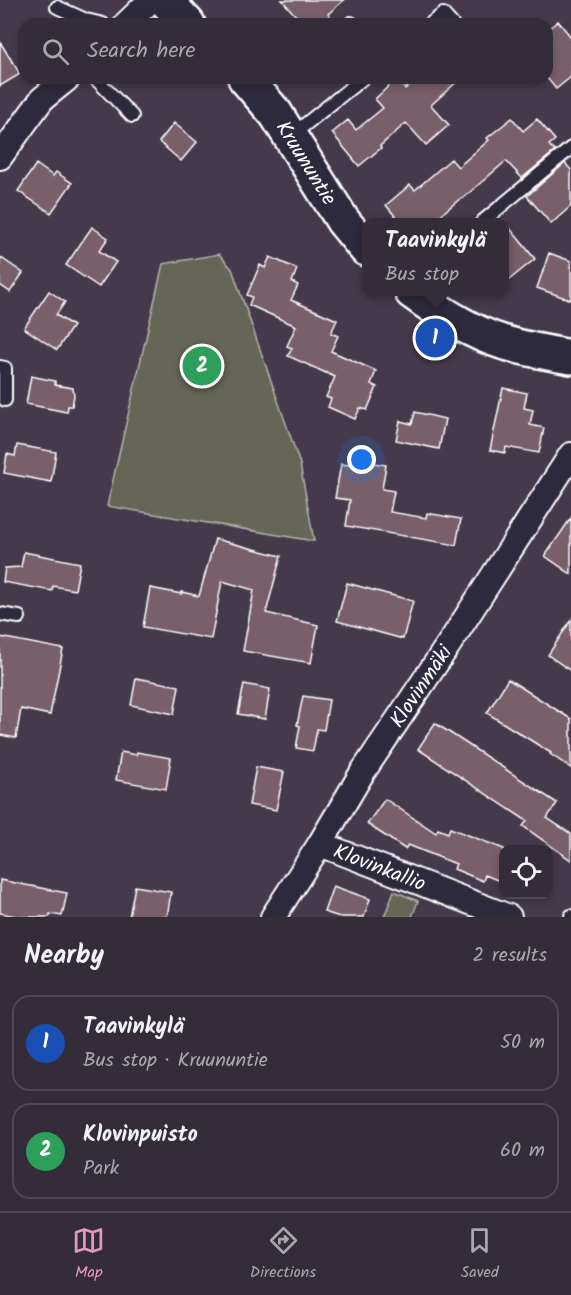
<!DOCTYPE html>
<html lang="en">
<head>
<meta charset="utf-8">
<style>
	:root { --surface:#342c38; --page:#3f3843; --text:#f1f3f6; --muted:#a9a7ae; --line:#4e4853; --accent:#e797bd }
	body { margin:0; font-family:Kalam,sans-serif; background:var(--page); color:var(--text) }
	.controls { position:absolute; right:18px; bottom:18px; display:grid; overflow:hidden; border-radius:12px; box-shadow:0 3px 9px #0003 }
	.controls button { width:54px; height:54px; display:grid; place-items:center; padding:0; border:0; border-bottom:2px solid var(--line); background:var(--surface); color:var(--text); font:30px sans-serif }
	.you { position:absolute; left:362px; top:460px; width:21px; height:21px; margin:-15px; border:4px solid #fff; border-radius:50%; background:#1a73e8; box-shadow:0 0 0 9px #1a73e833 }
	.badge { display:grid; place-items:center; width:39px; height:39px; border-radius:50%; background:var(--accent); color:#fff; font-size:20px; font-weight:700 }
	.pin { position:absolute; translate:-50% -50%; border:3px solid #fff; box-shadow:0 2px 6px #0006 }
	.popup { position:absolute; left:362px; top:218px; width:147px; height:78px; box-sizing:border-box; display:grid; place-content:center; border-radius:12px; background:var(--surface); filter:drop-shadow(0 2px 4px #0005); font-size:20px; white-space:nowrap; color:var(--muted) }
	.popup b { font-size:22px; color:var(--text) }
	.popup::after { content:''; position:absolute; left:50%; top:100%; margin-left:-12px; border:12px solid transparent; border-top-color:var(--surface) }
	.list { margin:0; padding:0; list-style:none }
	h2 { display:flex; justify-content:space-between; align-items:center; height:78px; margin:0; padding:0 24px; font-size:26px }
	h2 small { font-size:20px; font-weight:400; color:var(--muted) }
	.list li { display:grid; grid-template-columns:39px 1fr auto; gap:18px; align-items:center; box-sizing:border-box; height:96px; margin:0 12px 12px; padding:0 12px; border:2px solid var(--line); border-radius:18px }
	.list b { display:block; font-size:22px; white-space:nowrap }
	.list p { margin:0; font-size:20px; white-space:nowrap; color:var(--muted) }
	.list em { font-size:20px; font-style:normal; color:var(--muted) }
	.icon { flex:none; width:33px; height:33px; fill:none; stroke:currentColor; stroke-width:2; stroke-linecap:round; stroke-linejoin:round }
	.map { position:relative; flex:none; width:571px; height:917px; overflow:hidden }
	.search { position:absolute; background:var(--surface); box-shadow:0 3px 9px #0003; left:18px; right:18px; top:18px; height:66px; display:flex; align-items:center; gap:15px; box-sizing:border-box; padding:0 21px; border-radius:18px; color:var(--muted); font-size:22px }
	.sheet { height:294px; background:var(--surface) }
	nav { display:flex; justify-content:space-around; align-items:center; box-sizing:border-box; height:84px; border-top:2px solid var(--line); background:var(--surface); font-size:16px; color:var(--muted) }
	nav a { display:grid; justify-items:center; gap:3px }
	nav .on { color:var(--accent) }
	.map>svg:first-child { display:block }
	.green { fill:#656657; stroke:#b2b2ab; stroke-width:1.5 }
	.building { fill:#785f6b; stroke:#fff; stroke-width:1.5 }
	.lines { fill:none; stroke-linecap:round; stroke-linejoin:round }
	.lane-casing { stroke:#fff; stroke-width:16 }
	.street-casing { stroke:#fff; stroke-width:28 }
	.secondary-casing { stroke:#fff; stroke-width:38 }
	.lane { stroke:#2f2a3d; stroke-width:12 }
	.street { stroke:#2f2a3d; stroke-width:24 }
	.secondary { stroke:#2f2a3d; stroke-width:33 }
	.labels { text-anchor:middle; stroke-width:4.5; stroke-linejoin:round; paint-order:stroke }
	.street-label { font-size:21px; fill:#fff; stroke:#2f2a3d }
</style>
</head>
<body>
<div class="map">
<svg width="571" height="917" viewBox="0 0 571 917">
	<rect width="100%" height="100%" fill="#453a4b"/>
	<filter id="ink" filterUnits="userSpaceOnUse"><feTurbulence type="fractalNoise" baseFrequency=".0167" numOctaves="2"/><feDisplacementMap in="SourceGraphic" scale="12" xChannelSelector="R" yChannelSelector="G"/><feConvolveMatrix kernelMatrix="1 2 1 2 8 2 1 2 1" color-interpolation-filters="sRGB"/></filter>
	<g filter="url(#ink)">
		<path class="green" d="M219 254 232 269 300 464 314 541 107 506 163 264Z
			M394 891 418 901 412 917H384Z"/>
		<path class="building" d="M282 0H344L328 14 337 24H303Z
			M558 21 571 37V77L556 89 547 78V30Z
			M0 42 20 74 0 86Z
			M418 78H461L431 105 449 125 426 145 406 123 380 146 381 148 359 166 332 133 348 120 356 130 383 108 375 99 396 79 405 89Z
			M512 118 523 131 537 119 555 140 549 145 555 151 522 178 506 161 462 199 461 198 432 222H400L386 205 410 185 415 190 451 159 458 167 489 140 487 138Z
			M174 123 197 142 181 161 159 142Z
			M565 163 571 170V206L551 224 527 196Z
			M36 164 53 176 56 172 72 183 51 213 18 191Z
			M504 221 535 259 504 284Z
			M92 227 108 238 99 251 116 262 99 287 66 265Z
			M549 253 571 261V300L537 288Z
			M0 257 23 273 10 292 0 285Z
			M270 257 297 269 292 282 298 285 291 300 337 320 331 333 338 336 331 351 376 371 371 384 377 387 367 410 360 408 355 419 328 407 331 399 326 397 335 377 288 356 292 348 287 346 296 326 249 305 252 297 247 295 260 265 265 268Z
			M49 291 65 302 56 315 73 326 57 350 24 328Z
			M31 376 55 381V385L73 388 74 396 72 406H68L67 412 26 404Z
			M503 388 527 393 524 408 533 410 530 425 544 428 539 453 506 447 505 453 490 450Z
			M415 412 445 419 439 449 396 440 400 421 412 424Z
			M17 445 56 452 51 482 4 473 7 454 15 456Z
			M357 460 386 465 382 489 394 491 390 512 426 518 427 513 461 519 456 545 346 526 350 500 335 498 341 464 356 466Z
			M571 518V574L545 556Z
			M215 539 281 556 266 613 318 625 311 663 243 651 254 590 222 581 211 639 143 627 150 588 182 594V592L199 596Z
			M24 552 80 563 75 590 53 586 52 591 3 582 5 568 21 567Z
			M347 583 413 601 403 639 337 621Z
			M571 620V671L548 655Z
			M0 637 63 649 50 715 21 709 16 738 0 735Z
			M136 678 179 686 174 714 131 705Z
			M508 679 571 719V768L550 754 551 753 487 713Z
			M244 684 270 689 265 719 238 714Z
			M303 696 329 700 324 730 317 729 313 751 296 748 300 726 297 725Z
			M435 723 557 803 547 818 571 834V860L523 826 527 821 418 749Z
			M121 752 136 755 137 752 171 758 166 789 116 780Z
			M256 767 284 772 276 810 249 805Z
			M385 799 436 833 438 829 448 833 450 828 504 849V871L500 881 485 875 483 881 454 869 456 864 408 845 405 849 367 824Z
			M0 880 67 893 62 916 50 914 49 917H21L0 913Z
			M135 886 171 892 167 917H129Z
			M333 886 370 899 364 917H340L324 912Z"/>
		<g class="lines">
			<g class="lane-casing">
				<path id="lane" d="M57 7 86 20 103 24
					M350 24 351 23
					M430 24 443 14 452 24
					M95 78 132 116
					M290 134 302 127 363 78
					M482 222 571 148
					M0 367 5 368V400
					M0 614 19 617
					M571 917V916"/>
			</g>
			<g class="street-casing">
				<g id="street">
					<path d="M126 24 151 0"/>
					<path d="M0 157 42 99 68 78"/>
					<path id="s1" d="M320 844 509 917"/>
					<path id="s2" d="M273 917 320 844 362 773 453 638 571 455"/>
				</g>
			</g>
			<g class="secondary-casing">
				<g id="secondary">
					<path d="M165 0 188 24"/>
					<path id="s3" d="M245 78 276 114 343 221 366 249"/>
					<path d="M412 292C439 312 470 332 502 342 525 349 548 353 571 357"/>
				</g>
			</g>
			<use href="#lane" class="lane"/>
			<use href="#street" class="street"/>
			<use href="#secondary" class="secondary"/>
		</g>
	</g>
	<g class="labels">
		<g class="street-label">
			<text dy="7" stroke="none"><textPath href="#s3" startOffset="105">Kruununtie</textPath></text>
			<text dy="7" stroke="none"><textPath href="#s2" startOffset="274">Klovinmäki</textPath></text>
			<text dy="7" stroke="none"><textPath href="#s1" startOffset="64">Klovinkallio</textPath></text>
		</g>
	</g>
</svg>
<div class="controls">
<button><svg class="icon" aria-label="locate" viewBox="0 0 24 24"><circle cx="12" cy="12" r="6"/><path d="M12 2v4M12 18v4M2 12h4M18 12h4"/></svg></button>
</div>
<div class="you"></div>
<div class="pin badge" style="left:435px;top:338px;background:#1a4fb4">1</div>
<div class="popup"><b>Taavinkylä</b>Bus stop</div>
<div class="pin badge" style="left:202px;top:366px;background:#2e9e5b">2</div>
<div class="search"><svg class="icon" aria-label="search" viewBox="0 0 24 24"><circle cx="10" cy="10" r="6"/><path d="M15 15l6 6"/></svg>Search here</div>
</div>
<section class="sheet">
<h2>Nearby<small>2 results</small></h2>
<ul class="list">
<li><span class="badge" style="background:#1a4fb4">1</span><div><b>Taavinkylä</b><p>Bus stop · Kruununtie</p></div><em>50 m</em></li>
<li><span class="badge" style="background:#2e9e5b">2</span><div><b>Klovinpuisto</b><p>Park</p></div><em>60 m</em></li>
</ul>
</section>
<nav>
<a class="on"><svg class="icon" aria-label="map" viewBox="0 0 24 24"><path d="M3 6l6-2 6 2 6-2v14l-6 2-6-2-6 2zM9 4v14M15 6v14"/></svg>Map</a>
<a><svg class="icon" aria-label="directions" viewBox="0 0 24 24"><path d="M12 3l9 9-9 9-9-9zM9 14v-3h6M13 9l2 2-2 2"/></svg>Directions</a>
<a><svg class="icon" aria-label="saved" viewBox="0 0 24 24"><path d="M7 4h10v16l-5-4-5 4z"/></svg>Saved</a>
</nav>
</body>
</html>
